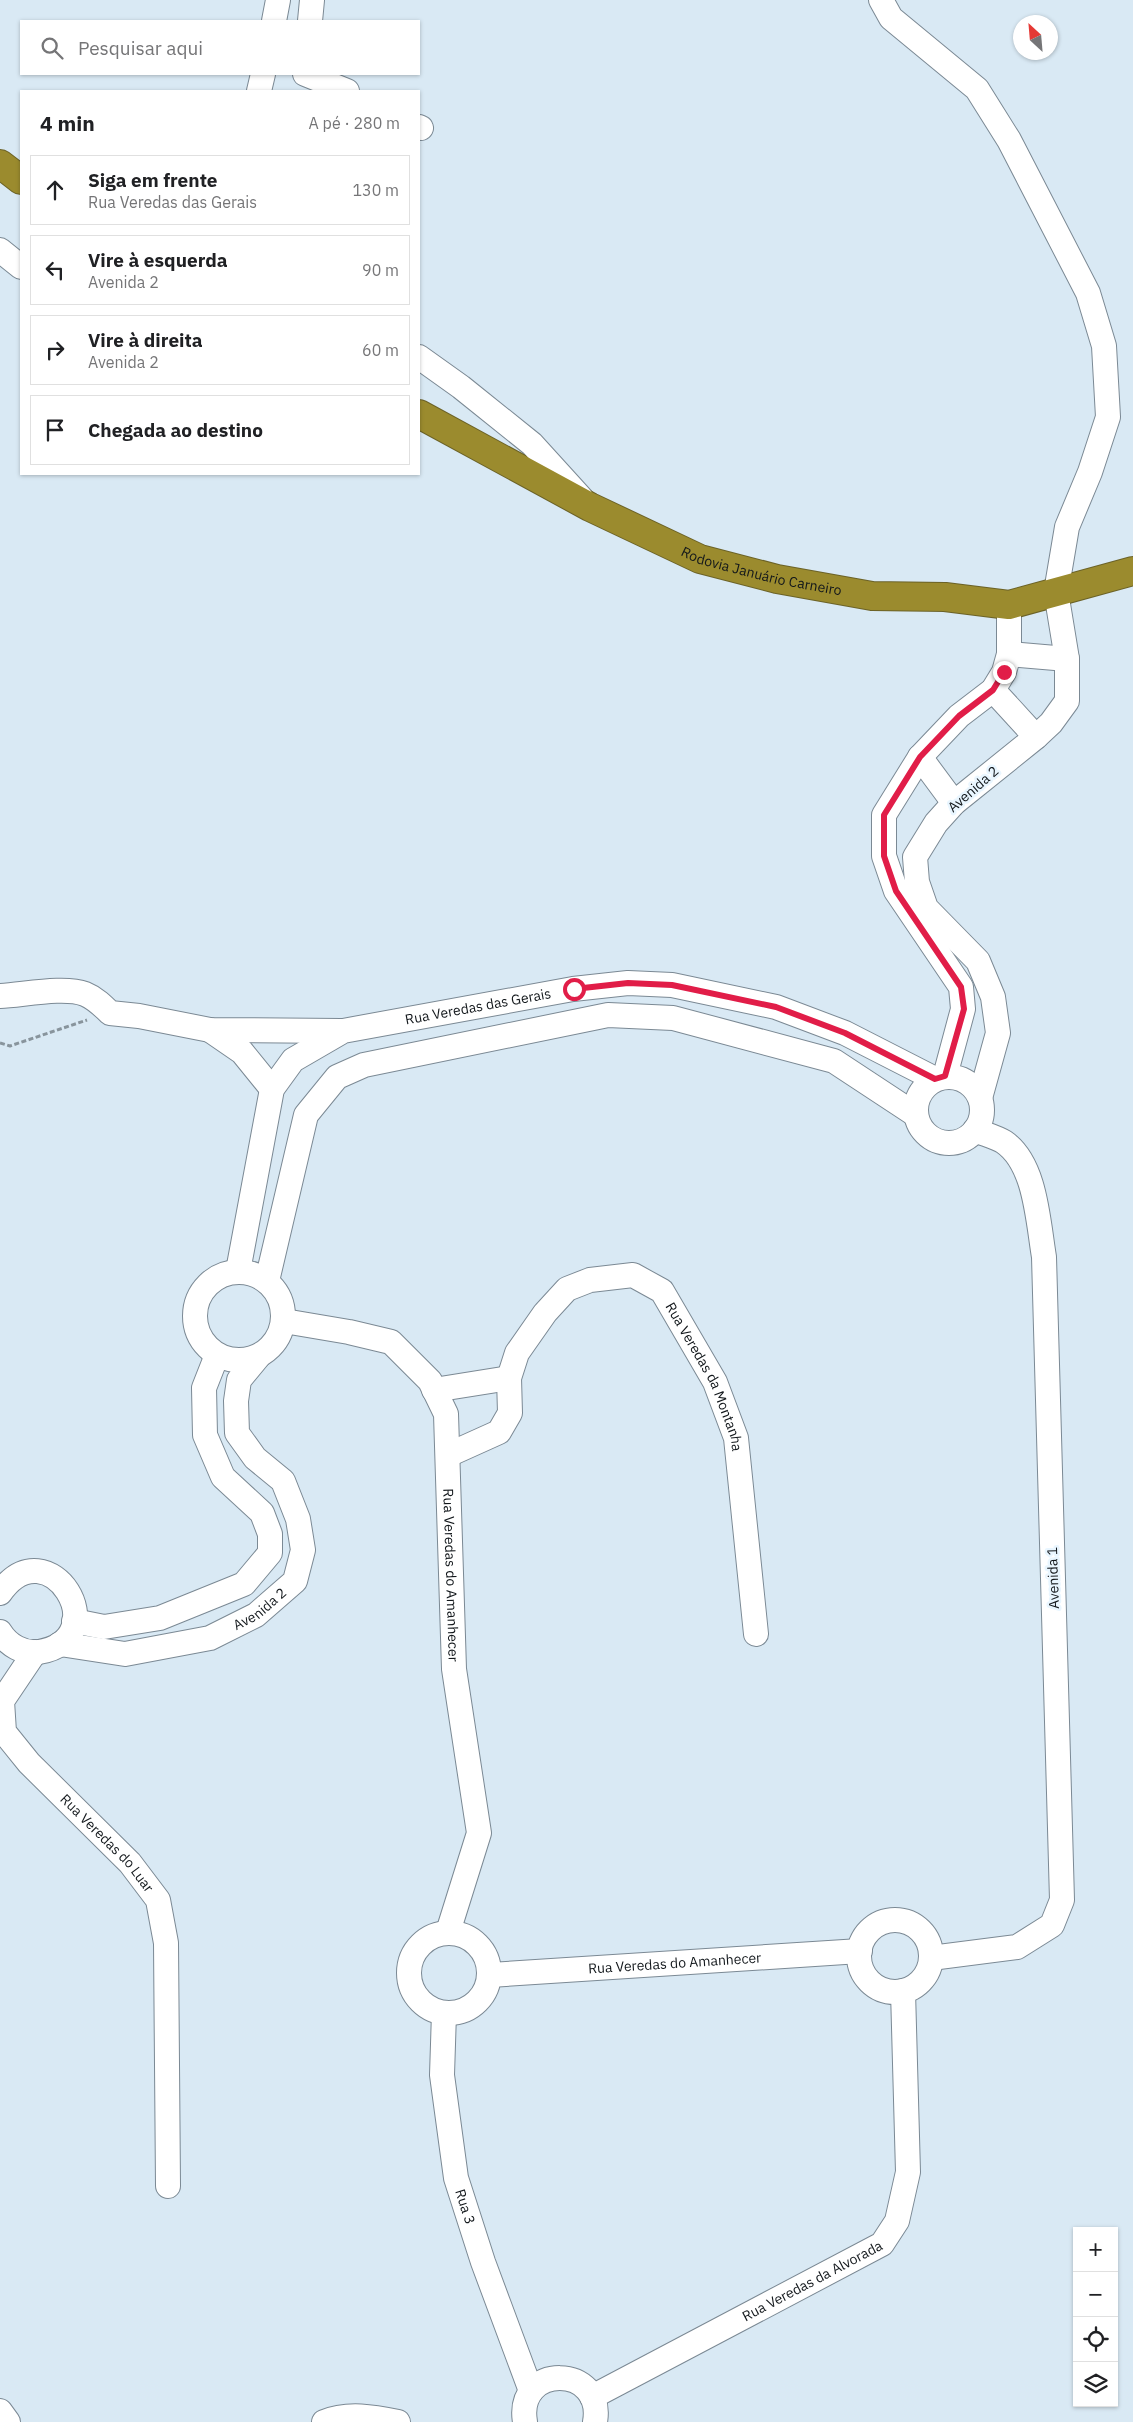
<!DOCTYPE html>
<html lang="pt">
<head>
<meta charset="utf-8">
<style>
	:root { --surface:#fff; --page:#f6f6f6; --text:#202124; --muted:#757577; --line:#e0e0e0 }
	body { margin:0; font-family:"IBM Plex Sans",sans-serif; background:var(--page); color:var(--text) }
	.controls { position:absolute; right:15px; bottom:15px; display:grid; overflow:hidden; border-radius:0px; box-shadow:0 1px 4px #0004 }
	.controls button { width:45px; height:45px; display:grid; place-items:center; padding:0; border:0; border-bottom:1px solid var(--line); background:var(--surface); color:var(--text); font:25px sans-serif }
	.compass { position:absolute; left:1013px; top:15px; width:45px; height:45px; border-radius:50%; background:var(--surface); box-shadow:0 1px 4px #0004; rotate:334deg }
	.stop { position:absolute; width:15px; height:15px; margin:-11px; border:4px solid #e11d48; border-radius:50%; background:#fff }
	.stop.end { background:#e11d48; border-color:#fff; box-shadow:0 1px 5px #0008 }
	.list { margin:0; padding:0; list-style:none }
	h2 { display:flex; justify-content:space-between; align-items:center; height:65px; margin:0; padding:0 20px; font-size:21px }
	h2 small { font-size:16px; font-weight:400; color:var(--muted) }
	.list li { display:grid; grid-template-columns:32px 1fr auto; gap:15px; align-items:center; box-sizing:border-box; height:70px; margin:0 10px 10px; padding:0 10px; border:1px solid var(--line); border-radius:0px }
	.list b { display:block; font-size:19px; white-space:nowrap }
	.list p { margin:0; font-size:16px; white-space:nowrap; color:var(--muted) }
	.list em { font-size:16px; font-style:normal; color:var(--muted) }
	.icon { flex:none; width:28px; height:28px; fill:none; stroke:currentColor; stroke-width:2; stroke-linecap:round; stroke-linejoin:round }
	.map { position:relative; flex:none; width:1133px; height:2422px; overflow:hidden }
	.search { position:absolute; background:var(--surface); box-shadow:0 1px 4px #0004; left:20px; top:20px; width:400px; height:55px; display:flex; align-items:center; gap:12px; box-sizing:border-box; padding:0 18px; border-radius:0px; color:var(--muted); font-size:19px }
	.panel { position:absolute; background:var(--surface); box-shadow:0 1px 4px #0004; left:20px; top:90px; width:400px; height:385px; border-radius:0px }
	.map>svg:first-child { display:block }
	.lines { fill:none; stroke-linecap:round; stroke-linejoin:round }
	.minor-casing { stroke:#7b8994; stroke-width:26 }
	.highway-casing { stroke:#6b6227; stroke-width:30 }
	.path { stroke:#88949c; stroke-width:3; stroke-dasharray:5 2.5; stroke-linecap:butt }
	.minor { stroke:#fff; stroke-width:24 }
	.highway { stroke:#9b8b2e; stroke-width:28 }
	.route { stroke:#e11d48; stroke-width:6 }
	.labels { text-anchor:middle; stroke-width:5; stroke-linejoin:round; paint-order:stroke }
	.street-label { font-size:14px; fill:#12171b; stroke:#e9f6ff }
</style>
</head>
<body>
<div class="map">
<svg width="1133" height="2422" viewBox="0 0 1133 2422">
	<rect width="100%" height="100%" fill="#d9e9f4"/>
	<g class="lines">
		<g class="minor-casing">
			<g id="minor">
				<path d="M881 0 891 18 977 89 1009 140 1088 293 1104 346 1108 417 1090 472 1067 527 1056 592 1067 659V701L1051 723 1036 737 954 803 936 823 915 857 917 882 926 908 978 961 993 997 998 1033 980 1098"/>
				<path d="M274 21 278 0"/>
				<path d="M310 21 312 0"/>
				<path d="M305 74 347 91"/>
				<path d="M259 91 263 74"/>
				<path d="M419 127 421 128"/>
				<path d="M0 250 21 267"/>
				<path d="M419 357 461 387 532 444 582 499"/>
				<path d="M1009 654 1067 659"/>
				<path d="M993 690 1036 737"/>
				<path d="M920 757 954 803"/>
				<path d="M0 996C23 995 64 986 85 994 95 998 103 1006 110 1013L139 1016 210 1030 341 1031"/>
				<path d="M210 1030 242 1052 272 1089"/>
				<path d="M945 1076 963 1009 961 987 896 891 884 856V815L920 757 959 716 993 690 1004 672 1009 654V605"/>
				<circle cx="949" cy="1110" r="33"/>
				<path id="s1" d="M238 1271 272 1089 293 1060 343 1031 573 989 628 983 672 985 776 1007 845 1033 935 1079"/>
				<circle cx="239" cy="1316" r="44"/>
				<path d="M267 1281 306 1115 337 1077 364 1065 608 1015 673 1018 834 1061 916 1115"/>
				<path id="s2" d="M284 1321 349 1332 391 1342 430 1381 446 1414 454 1669 479 1833 448 1932"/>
				<path d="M434 1390 509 1378"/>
				<path id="s3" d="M448 1455 499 1432 510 1413 509 1378 517 1353 545 1313 567 1289 590 1280 633 1275 662 1291 715 1382 736 1438 756 1634"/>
				<path d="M0 1593C48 1524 119 1638 39 1652 23 1654 8 1645 0 1632"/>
				<path d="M74 1621 104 1627 160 1618 244 1584 270 1553V1534L262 1513 223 1477 205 1435 204 1388 217 1355"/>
				<path id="s4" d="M60 1644 125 1654 210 1638 256 1615 295 1581 303 1550 298 1519 283 1481 255 1458 237 1433 236 1401 239 1380 258 1357"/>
				<path id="s5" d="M35 1652 2 1701 4 1732 29 1763 130 1863 158 1900 166 1943 168 2186"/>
				<circle cx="895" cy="1956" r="36"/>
				<circle cx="449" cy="1973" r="40"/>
				<path d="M931 1958 1017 1947 1052 1925 1062 1900 1044 1257C1038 1222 1036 1164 1004 1142 996 1137 984 1134 975 1130"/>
				<path id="s6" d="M490 1975 860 1951"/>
				<path id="s7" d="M444 2013 442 2075 456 2178 483 2262 531 2391"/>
				<path id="s8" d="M592 2397 882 2244 897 2221 908 2172 903 1991"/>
				<path d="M0 2411 8 2422"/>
				<path d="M324 2422C348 2412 374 2417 398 2422"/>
				<path d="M525 2422C515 2363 605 2364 595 2422"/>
			</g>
		</g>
		<g class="highway-casing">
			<g id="highway">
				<path d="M0 164 21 180"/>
				<path id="s9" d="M419 414 590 507 700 559 777 579 872 596 945 597 1009 605 1133 571"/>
			</g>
		</g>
		<path class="path" d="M0 1043 10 1046 87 1020"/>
		<use href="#minor" class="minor"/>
		<use href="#highway" class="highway"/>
	</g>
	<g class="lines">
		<path class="route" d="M574 989 628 983 672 985 776 1007 845 1033 935 1079 945 1076 964 1009 961 987 896 891 884 856V815L920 757 959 716 993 690 1004 672"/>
	</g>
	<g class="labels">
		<g class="street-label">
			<text dy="5" stroke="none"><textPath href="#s9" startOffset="379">Rodovia Januário Carneiro</textPath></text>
			<text transform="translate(973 789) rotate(-41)" y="5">Avenida 2</text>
			<text dy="5" stroke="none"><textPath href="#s1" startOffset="416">Rua Veredas das Gerais</textPath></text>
			<text dy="5" stroke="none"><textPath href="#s3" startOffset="418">Rua Veredas da Montanha</textPath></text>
			<text dy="5" stroke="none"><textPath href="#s2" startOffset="362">Rua Veredas do Amanhecer</textPath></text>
			<text transform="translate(1053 1578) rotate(-92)" y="5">Avenida 1</text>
			<text dy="5" stroke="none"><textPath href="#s4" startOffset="210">Avenida 2</textPath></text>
			<text dy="5" stroke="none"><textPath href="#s5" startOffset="242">Rua Veredas do Luar</textPath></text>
			<text dy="5" stroke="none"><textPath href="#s6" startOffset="185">Rua Veredas do Amanhecer</textPath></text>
			<text dy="5" stroke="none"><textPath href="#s7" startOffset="196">Rua 3</textPath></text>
			<text dy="5" stroke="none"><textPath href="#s8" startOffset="249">Rua Veredas da Alvorada</textPath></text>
		</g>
	</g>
</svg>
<div class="controls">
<button>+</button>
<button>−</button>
<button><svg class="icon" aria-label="locate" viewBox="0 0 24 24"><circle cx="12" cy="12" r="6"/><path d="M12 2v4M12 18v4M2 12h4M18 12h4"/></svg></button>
<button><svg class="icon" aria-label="layers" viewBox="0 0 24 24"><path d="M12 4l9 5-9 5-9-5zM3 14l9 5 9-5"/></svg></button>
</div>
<svg class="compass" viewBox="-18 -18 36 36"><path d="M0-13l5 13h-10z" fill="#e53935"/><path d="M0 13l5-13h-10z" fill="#757577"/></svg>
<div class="stop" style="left:574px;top:989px"></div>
<div class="stop end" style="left:1004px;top:672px"></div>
<div class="search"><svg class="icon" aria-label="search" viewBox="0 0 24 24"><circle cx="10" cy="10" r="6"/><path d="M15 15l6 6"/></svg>Pesquisar aqui</div>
<section class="panel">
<h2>4 min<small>A pé · 280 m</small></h2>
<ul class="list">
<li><svg class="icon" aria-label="ahead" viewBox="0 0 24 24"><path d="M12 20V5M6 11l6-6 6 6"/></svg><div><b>Siga em frente</b><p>Rua Veredas das Gerais</p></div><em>130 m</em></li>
<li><svg class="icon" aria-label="left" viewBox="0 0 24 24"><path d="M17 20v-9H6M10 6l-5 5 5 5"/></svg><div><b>Vire à esquerda</b><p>Avenida 2</p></div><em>90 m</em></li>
<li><svg class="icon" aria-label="right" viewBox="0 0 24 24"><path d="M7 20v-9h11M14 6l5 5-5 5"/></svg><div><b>Vire à direita</b><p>Avenida 2</p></div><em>60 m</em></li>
<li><svg class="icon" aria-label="arrive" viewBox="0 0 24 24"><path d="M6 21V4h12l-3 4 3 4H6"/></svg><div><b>Chegada ao destino</b></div></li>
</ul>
</section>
</div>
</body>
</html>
